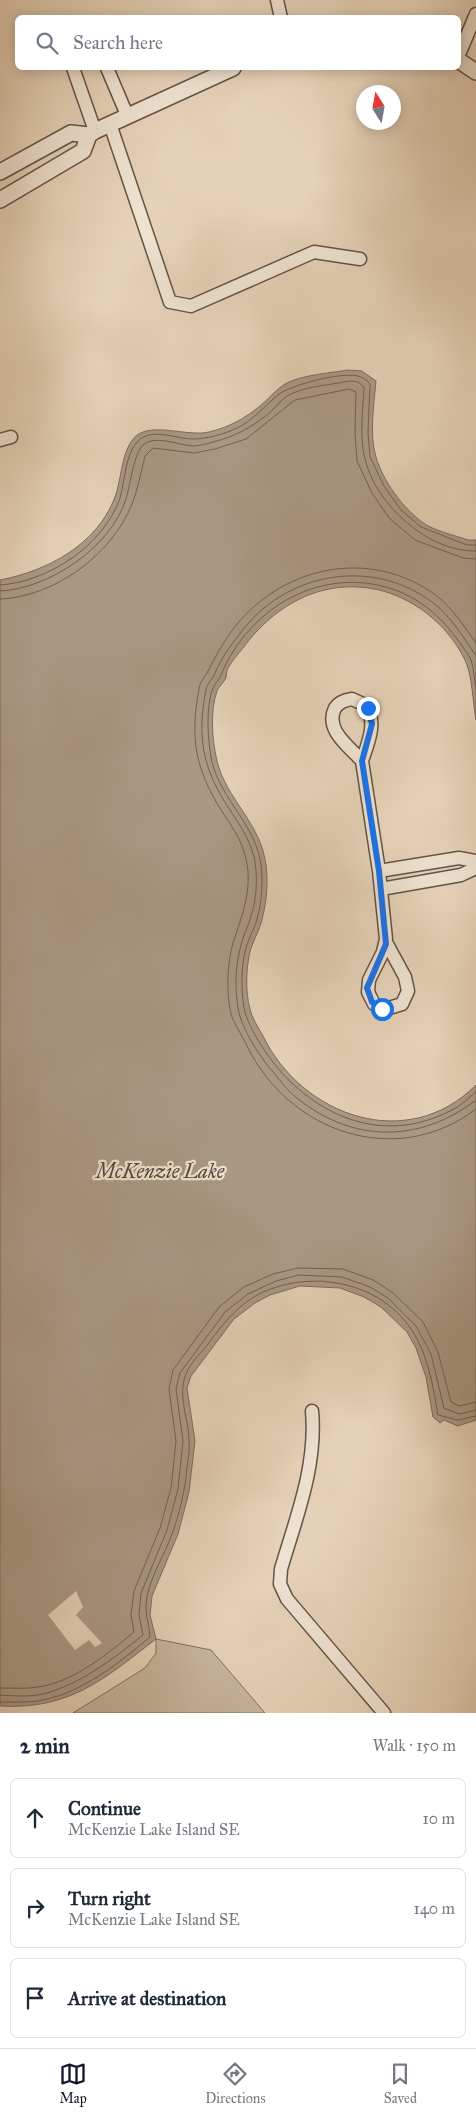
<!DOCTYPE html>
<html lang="en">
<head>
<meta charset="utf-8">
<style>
	:root { --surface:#fff; --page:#f2f2f3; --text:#1f2937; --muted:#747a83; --line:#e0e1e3; --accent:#111827 }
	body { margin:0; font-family:"IM FELL Great Primer",serif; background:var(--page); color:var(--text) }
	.compass { position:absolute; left:356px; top:85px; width:45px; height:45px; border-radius:50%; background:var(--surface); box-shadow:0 2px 12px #0003; rotate:349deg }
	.stop { position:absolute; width:15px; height:15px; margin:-11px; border:4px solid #1a73e8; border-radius:50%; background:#fff }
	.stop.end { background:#1a73e8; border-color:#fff; box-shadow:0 1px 5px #0008 }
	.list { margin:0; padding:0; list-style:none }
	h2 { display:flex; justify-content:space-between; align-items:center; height:65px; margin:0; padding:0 20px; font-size:21px }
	h2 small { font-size:16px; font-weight:400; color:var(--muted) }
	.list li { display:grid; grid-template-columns:32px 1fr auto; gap:15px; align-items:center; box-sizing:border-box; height:80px; margin:0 10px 10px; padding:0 10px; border:1px solid var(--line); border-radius:8px }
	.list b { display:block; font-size:19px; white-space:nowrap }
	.list p { margin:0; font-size:16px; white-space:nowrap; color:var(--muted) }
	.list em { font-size:16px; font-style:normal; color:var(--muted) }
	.icon { flex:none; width:28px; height:28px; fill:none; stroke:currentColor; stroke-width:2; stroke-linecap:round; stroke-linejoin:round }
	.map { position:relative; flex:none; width:476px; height:1713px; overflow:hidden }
	.search { position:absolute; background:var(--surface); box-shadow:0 2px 12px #0003; left:15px; right:15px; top:15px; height:55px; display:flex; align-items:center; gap:12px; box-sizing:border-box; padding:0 18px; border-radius:8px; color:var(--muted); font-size:19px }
	.sheet { height:335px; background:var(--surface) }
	nav { display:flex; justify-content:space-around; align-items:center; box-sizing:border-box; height:70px; border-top:1px solid var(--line); background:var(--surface); font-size:14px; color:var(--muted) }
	nav a { display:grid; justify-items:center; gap:2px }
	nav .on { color:var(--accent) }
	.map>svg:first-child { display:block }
	.green { fill:#c7b59e; stroke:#7f7060 }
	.water { fill:#aa9884; stroke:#7c6c5d }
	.pier { fill:#e5d1b7 }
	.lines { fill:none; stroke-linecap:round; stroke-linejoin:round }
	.shore { stroke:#706153; stroke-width:1 }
	.minor-casing { stroke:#625447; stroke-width:15 }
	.tertiary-casing { stroke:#625447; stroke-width:18 }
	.minor { stroke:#eee1d0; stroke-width:12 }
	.tertiary { stroke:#eee1d0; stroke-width:15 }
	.route { stroke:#1a73e8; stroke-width:6 }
	.labels { text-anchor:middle; stroke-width:4.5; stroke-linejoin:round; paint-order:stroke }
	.water-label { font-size:20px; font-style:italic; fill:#54463a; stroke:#eee1d0 }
</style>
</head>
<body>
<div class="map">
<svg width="476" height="1713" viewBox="0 0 476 1713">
	<rect width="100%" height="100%" fill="#e5d1b7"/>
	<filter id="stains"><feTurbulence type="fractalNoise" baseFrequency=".004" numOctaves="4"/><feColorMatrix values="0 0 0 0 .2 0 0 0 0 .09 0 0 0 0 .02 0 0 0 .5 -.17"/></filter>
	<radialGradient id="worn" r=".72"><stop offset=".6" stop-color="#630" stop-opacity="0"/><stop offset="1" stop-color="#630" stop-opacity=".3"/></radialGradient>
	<path class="green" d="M156 1639 211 1650 265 1713H73L145 1668 156 1653Z"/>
	<path class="water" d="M348 370 362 371 376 381C374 404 369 434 376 457 383 481 402 507 422 522 434 531 454 535 468 540H476V720C473 703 472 674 465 660 449 627 418 601 383 591 326 576 276 603 243 648 238 654 232 661 228 668 227 670 226 676 226 678 224 682 219 686 217 691 210 711 212 740 217 761 226 799 261 823 266 865 268 881 267 900 263 915 261 927 255 937 251 948 246 966 245 990 250 1009 252 1018 258 1027 263 1036 302 1116 407 1154 476 1085V1420L458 1426 444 1420 440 1423 433 1417 426 1377 416 1348 407 1332 381 1307 364 1297 340 1288 300 1286 270 1295 255 1303 234 1319 191 1376 187 1388 195 1441 189 1492 178 1534 152 1596 150 1615 156 1639C104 1679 70 1710 0 1706V580C47 571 97 545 115 497 122 478 121 450 136 436 152 422 188 437 209 432 229 427 244 419 260 406 269 399 275 390 285 384 301 375 330 373 348 370Z"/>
	<path class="pier" d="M76 1591 83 1607 76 1615 102 1643 95 1647 89 1640 75 1650 48 1615Z"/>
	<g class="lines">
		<path class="shore" d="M0 585C48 582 104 545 120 498 125 481 125 454 138 441 152 427 176 439 193 439 206 439 225 434 237 428 253 421 264 406 278 395 290 385 346 370 361 377 364 378 368 381 370 384L368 433 370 457 384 486 401 510 421 527 467 545H476
			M0 591C49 589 111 547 126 499 130 486 134 453 143 445 155 434 180 446 195 446 201 445 208 444 213 442 234 437 250 428 267 415 276 408 282 397 293 393 309 386 331 385 349 381L358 382 364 387C363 410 359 436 365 459 376 505 428 552 476 551
			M0 599C54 597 112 555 132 504 138 489 141 472 145 456L153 448 194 453 215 449 246 439 295 400 349 389 356 392 355 433 357 461 372 493 389 518 415 540 463 558 476 559
			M476 643C464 626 453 609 437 596 370 546 279 566 231 632 222 645 215 657 208 671 205 677 200 681 199 689 190 738 195 768 221 810 231 825 242 840 246 859 253 889 242 915 233 943 227 964 226 992 231 1014 234 1024 242 1035 247 1046 289 1132 396 1170 476 1109
			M476 656C463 637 451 616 432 602 370 556 283 573 239 635 229 647 221 659 215 673 213 679 207 683 206 690 197 736 202 765 226 804 237 821 249 837 254 857 258 874 257 899 251 916 248 927 242 938 240 949 235 969 235 989 238 1008 241 1028 261 1059 274 1073 281 1082 289 1092 298 1099 354 1143 420 1143 476 1100
			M476 689C474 680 474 668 471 660 469 654 463 648 460 643 441 616 418 596 386 587 316 568 248 610 221 675 219 680 215 683 213 688 205 707 208 743 212 762 221 800 256 825 261 865 263 880 262 900 258 915 256 926 249 937 246 948 241 967 241 988 244 1008 248 1028 268 1057 281 1072 327 1122 389 1143 452 1110 461 1106 468 1098 476 1092
			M0 1688C13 1688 26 1689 38 1687 74 1682 107 1654 134 1632L131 1615 134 1591 160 1528 171 1488 176 1441 169 1389 173 1370 219 1307 244 1287 273 1274 298 1268 343 1269 373 1280 392 1292 423 1322 438 1352 451 1402 459 1406 476 1402
			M0 1695C14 1696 29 1697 43 1694 81 1684 113 1659 143 1635L139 1615 141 1593 167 1530 178 1489 183 1441 176 1389 180 1373 225 1312 248 1294 276 1281 299 1275 342 1277 370 1287 388 1298 416 1326 431 1354 444 1408 459 1414 476 1410
			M0 1702C14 1702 29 1703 43 1700 83 1692 119 1663 150 1637 149 1622 144 1613 147 1597 151 1575 165 1554 172 1534 180 1512 185 1490 187 1468 188 1459 190 1450 189 1441 189 1419 177 1396 186 1374 190 1363 201 1353 208 1344 221 1326 234 1310 252 1298 302 1268 377 1278 411 1329 428 1354 433 1386 438 1415L458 1420 476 1416"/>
		<g class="minor-casing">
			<path id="minor" d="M277 0 281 18
				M458 57 476 14
				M73 68 95 131
				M107 68 127 115
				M110 124 170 302 191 306 314 252 360 259
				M0 440 11 437
				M352 699 365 705C378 721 368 743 362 761 350 747 324 730 335 708 339 702 345 700 352 699Z
				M362 761 379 871 386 939 383 952 369 980 368 992 374 1004 386 1009 402 1004 408 991 405 977 387 944
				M379 871 459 858 476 861
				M381 889 461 875 476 868
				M312 1411C317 1466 296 1518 281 1569L280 1584 287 1599 384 1713"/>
		</g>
		<g class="tertiary-casing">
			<path id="tertiary" d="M458 60 476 72
				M0 172 71 133 89 135
				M0 200 83 151 89 135 95 131 233 68"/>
		</g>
		<use href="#minor" class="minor"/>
		<use href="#tertiary" class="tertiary"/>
	</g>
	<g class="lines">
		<path class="route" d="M368 708 372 724 362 761 379 871 386 944 367 988 372 1002 382 1009"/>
	</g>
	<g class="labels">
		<g class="water-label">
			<text x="160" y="1178">McKenzie Lake</text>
		</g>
	</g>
	<rect width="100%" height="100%" filter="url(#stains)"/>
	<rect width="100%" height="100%" fill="url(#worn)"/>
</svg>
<svg class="compass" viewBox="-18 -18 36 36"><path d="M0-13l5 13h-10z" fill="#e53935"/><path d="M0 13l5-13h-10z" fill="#747a83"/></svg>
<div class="stop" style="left:382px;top:1009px"></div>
<div class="stop end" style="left:368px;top:708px"></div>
<div class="search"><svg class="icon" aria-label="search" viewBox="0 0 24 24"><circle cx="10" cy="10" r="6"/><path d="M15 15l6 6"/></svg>Search here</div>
</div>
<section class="sheet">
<h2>2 min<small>Walk · 150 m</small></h2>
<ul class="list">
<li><svg class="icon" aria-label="ahead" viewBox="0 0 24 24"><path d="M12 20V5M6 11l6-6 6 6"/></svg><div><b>Continue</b><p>McKenzie Lake Island SE</p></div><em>10 m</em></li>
<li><svg class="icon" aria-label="right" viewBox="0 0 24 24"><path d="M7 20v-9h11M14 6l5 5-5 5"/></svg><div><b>Turn right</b><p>McKenzie Lake Island SE</p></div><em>140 m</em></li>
<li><svg class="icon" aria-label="arrive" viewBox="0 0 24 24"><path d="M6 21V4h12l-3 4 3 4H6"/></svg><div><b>Arrive at destination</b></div></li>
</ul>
</section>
<nav>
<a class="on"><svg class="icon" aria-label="map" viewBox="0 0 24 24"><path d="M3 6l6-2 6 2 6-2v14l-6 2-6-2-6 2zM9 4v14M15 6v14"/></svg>Map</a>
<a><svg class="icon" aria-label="directions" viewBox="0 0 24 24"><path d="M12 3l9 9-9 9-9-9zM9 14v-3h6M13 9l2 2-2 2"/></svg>Directions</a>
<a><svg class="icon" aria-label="saved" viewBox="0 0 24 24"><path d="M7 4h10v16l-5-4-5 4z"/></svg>Saved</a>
</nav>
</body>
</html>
